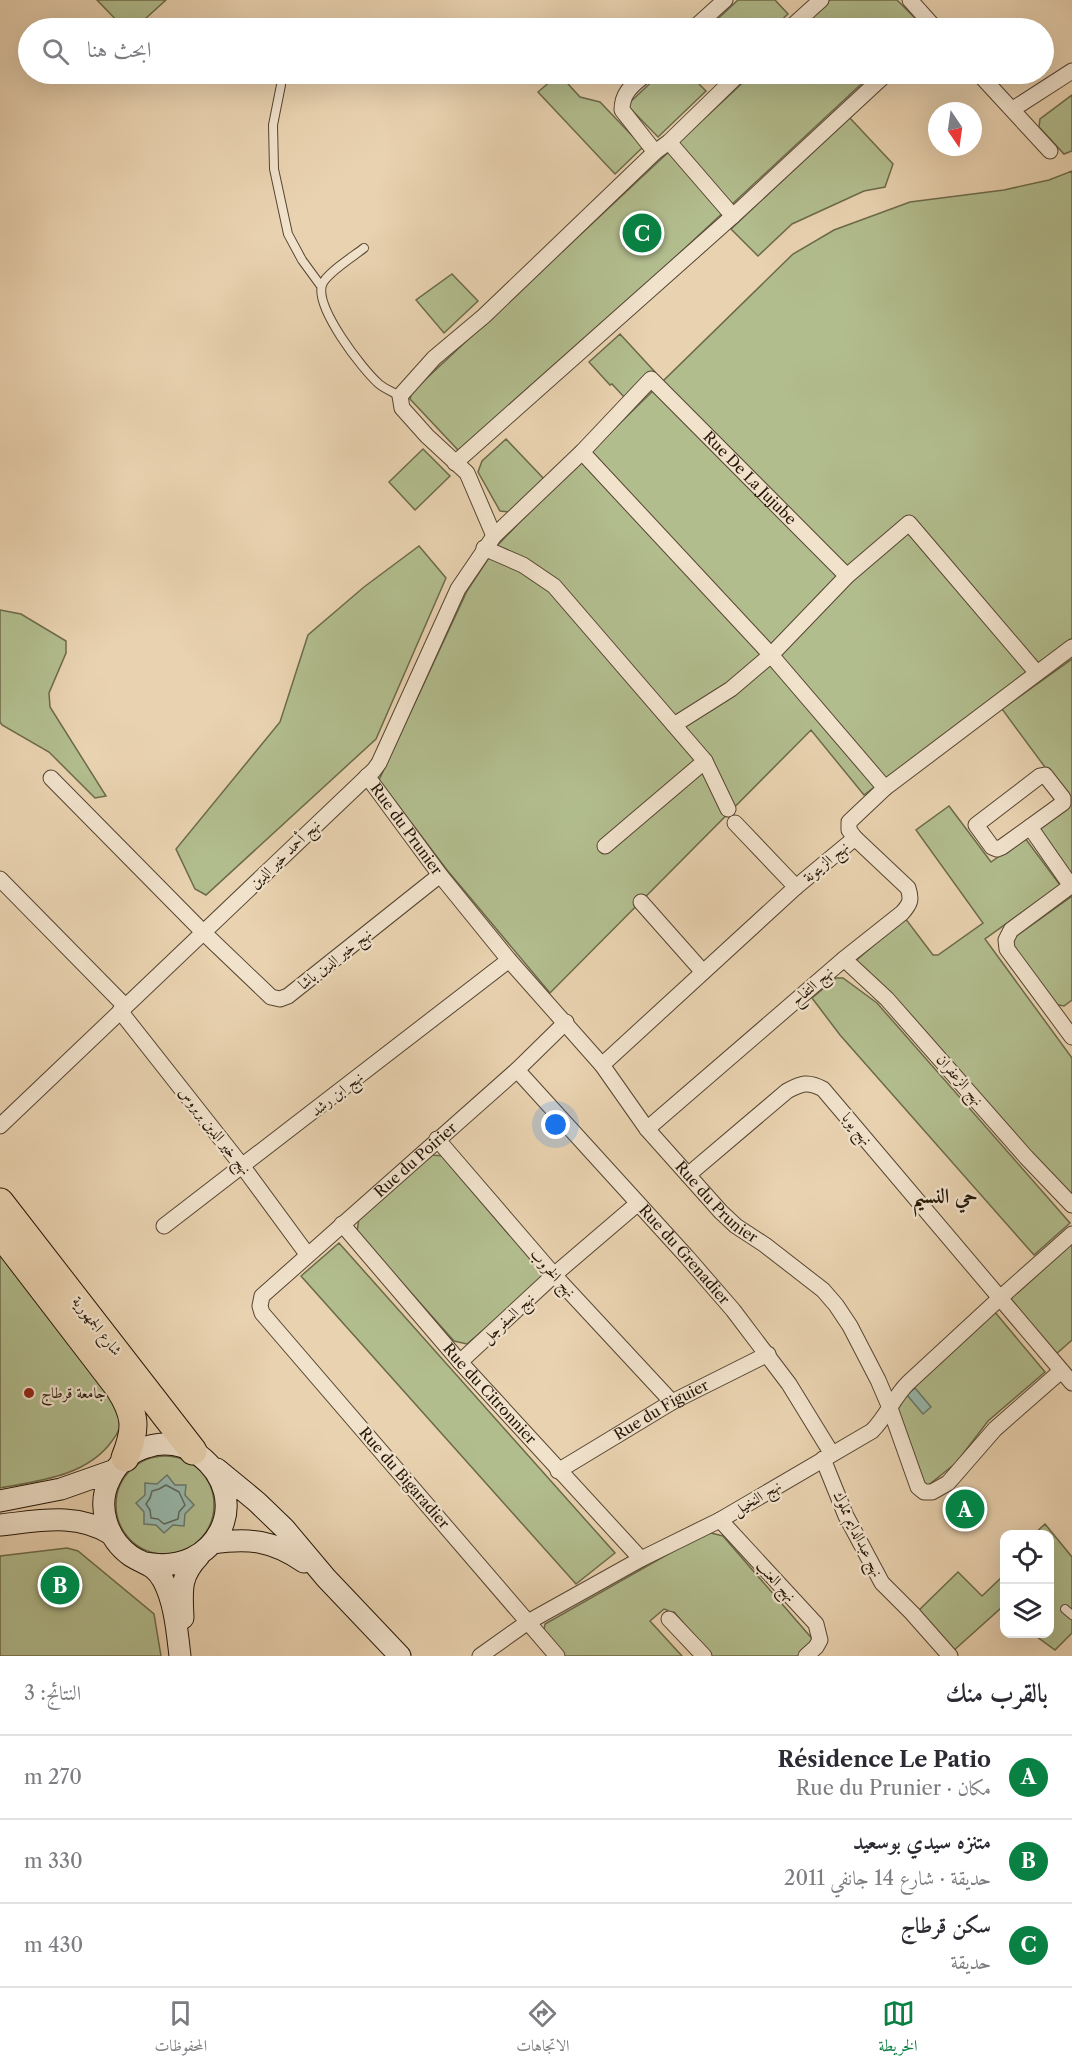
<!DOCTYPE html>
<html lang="ar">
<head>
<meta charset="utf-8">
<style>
	:root { --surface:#fff; --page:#f2f2f3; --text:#2b2b33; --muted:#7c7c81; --line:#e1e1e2; --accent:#0b8043 }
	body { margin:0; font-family:"Libre Caslon Text",Amiri,serif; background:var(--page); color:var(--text); direction:rtl }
	.controls { position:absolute; right:18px; bottom:18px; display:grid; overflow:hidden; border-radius:12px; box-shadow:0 6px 24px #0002 }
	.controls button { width:54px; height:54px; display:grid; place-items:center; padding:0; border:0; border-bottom:2px solid var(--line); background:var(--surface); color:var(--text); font:30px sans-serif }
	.compass { position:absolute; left:928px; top:102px; width:54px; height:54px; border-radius:50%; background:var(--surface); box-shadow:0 6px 24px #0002; rotate:167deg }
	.you { position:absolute; left:556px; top:1125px; width:21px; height:21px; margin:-15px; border:4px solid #fff; border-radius:50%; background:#1a73e8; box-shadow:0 0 0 9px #1a73e833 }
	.badge { display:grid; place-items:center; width:39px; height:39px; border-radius:50%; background:var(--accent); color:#fff; font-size:20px; font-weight:700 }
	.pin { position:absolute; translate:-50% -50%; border:3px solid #fff; box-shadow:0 2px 6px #0006 }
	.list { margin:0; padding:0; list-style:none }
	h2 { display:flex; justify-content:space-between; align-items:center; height:78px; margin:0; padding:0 24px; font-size:26px }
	h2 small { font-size:20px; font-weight:400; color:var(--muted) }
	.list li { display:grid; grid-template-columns:39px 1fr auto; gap:18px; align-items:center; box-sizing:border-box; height:84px; padding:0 24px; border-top:2px solid var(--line) }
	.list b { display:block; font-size:22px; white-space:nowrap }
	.list p { margin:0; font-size:20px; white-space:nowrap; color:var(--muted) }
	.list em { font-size:20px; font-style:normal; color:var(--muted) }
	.icon { flex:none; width:33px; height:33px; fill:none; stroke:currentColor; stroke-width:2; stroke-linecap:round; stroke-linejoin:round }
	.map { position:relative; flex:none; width:1072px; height:1656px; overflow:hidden; direction:ltr }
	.search { position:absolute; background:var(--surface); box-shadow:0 6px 24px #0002; left:18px; right:18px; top:18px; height:66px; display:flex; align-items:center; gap:15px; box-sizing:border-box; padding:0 21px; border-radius:33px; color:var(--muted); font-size:22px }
	.sheet { height:330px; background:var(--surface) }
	nav { display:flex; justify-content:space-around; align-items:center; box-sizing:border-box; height:84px; border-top:2px solid var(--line); background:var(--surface); font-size:16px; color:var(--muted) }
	nav a { display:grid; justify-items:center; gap:3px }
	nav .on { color:var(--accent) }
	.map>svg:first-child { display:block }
	.green { fill:#b2bd8e; stroke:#6c6a4a; stroke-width:1.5 }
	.water { fill:#97b8ac; stroke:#69776a; stroke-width:1.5 }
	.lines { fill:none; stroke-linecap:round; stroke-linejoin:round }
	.shore { stroke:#5e675a; stroke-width:1.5 }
	.lane-casing { stroke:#564531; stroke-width:10 }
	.street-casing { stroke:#564531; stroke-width:17 }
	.secondary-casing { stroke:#251607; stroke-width:23 }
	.highway-casing { stroke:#251607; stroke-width:29 }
	.lane { stroke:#f1e2cc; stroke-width:8 }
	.street { stroke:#f1e2cc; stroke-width:15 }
	.secondary { stroke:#f1e2cc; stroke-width:21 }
	.highway { stroke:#e9d2b0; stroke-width:27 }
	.poi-dot { fill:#8f2418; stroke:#f1e2cc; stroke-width:2 }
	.labels { text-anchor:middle; stroke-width:4.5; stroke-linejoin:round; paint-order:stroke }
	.street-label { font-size:15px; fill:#251607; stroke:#f1e2cc }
	.poi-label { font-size:15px; fill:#251607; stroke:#f1e2cc; text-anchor:start }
	.district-label { font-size:21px; font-weight:bold; fill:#251607; stroke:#f1e2cc }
</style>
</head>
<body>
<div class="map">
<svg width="1072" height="1656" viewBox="0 0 1072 1656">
	<rect width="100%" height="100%" fill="#e9d2b0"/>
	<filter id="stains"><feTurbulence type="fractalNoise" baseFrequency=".00333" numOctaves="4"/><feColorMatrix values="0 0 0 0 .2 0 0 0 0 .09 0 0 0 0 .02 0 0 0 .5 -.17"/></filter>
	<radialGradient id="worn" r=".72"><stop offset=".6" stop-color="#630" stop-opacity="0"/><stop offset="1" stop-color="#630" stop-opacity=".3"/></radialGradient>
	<path class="green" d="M97 0H166L135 28H124Z
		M738 0H775L788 14 773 28H708Z
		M830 0H897L918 21V28H800Z
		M559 74 580 97 600 102 643 147 615 174 538 92Z
		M660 74H689L706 91 658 137 627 105Z
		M752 74H872L465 453 458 450 410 399 412 392Z
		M1072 95V151L1064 154 1039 127 1040 119Z
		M849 117 893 164 885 187 864 191 792 224 758 256 731 229Z
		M1072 171V638L864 795 811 730 550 993 447 870 379 780 467 591 496 547 534 507 793 254 834 230 910 202 1004 190 1049 180Z
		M452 274 478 301 444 333 416 300Z
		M620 334 655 372 625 398 612 384 610 385 589 362Z
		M506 439 545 480 509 512 500 511 478 472 482 461Z
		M423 449 450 476 415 510 389 482Z
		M419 546 446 578 376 739 206 895 195 889 176 849 280 722 308 635 364 587Z
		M0 610 21 614 66 641V653L49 693 50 707 106 796 95 798 49 752 2 725 0 722Z
		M1072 659V873L1068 872 1038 832 1039 823 1070 801 1002 709Z
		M949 806 991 862 1025 838 1060 885 985 939 1072 1058V1197L852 964 905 918 933 955H938L983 923 916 830Z
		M1072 896V1000L1064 1006 1054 1004 1012 947 1015 937Z
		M836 978H843L877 1003 1070 1223 1034 1255 840 1035 812 998Z
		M430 1155 445 1156 542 1270 540 1281 467 1344 454 1341 357 1232 359 1218Z
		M1072 1240V1340L1055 1355 1011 1304 1012 1291Z
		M339 1243 615 1553 576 1584 301 1276Z
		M0 1252 117 1407C118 1412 121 1419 120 1425 120 1430 115 1437 112 1441 87 1476 39 1481 0 1488Z
		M994 1311 1045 1372 988 1421 956 1463 926 1487 894 1405Z
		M116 1505a49 49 0 1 1 98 0a49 49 0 1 1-98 0Z
		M1045 1524 1072 1557V1633L1055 1650 1033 1634H1050V1534H1034Z
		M707 1532 723 1536 815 1642 799 1656H712L674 1612 671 1614 667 1610 664 1609 650 1621 682 1656H560L543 1636 545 1624Z
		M67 1548 78 1551 154 1614 161 1656H0V1556Z
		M958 1572 982 1596 1004 1575V1612L1000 1609 952 1652 916 1613Z"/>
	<path class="water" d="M915 1388 931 1407 923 1414 907 1395Z
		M167 1475 175 1485H186L185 1495 194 1505 185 1514 184 1526 173 1525 164 1533 156 1525 144 1524V1512L136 1503 145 1495V1483L157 1484Z"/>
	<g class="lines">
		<path class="shore" d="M166 1485 179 1492 185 1505 179 1512 178 1519 164 1524 158 1519 151 1518 150 1510 146 1504 150 1498 152 1491 159 1489Z"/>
		<g class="lane-casing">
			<path id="lane" d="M281 85 273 125 274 169 288 234 302 260 321 286
				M364 248C354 256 325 274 322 285 315 308 362 369 379 384 385 389 393 392 400 396
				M1065 1609 1072 1615"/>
		</g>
		<g class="street-casing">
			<g id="street">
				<path d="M910 0 935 28"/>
				<path d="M694 28 725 0"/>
				<path d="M790 28 821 0"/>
				<path d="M646 74C633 85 622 92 622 110L655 152"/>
				<path d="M979 74 1050 151"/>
				<path d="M1013 109 1072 71"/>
				<path d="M669 142 733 216"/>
				<path d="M582 452 771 655 885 788"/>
				<path d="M455 463 733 216 886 74"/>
				<path d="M494 536 467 473 427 436 402 408 400 396 434 358 484 316 655 152 669 142 739 74"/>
				<path d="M484 548 523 565 554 586 705 761 728 809"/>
				<path d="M674 725 731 689 771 655 847 576 909 523 1037 673"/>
				<path d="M1045 775 1063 798V803L1002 847 997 849 992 847 976 825 1040 776Z"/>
				<path id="s1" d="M367 776 440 875 509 960 602 1065 647 1129 721 1212 736 1226 765 1245 823 1290 836 1305 850 1326 878 1380 890 1408 918 1487 924 1492H932L948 1483 995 1429 1061 1371"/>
				<path d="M51 778 203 932 271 997 280 999 288 996 440 875"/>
				<path d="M735 823 796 887"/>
				<path d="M1030 827 1071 886"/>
				<path d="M605 846 705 761"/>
				<path d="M0 879 125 1006"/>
				<path d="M1072 885 1011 930 1006 940 1007 949 1072 1037"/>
				<path d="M641 902 703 972"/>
				<path d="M844 959 887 999 1026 1157 1072 1205"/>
				<path d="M120 1011 243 1167 307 1254"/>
				<path d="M602 1065 796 887 855 838 849 830V822L885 788 1072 647"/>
				<path id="s2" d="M517 1070 687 1257 733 1310 789 1384 832 1454"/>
				<path id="s3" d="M0 1126 374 770 379 763 458 589 494 536 582 452 651 379 847 576"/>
				<path d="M647 1129 844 959 902 913C910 904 912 900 908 888L855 838"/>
				<path d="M437 1139 554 1275 672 1402"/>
				<path d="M688 1175 787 1091C802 1083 808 1081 823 1089L1072 1383"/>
				<path id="s4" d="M342 1224 460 1362 641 1559"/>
				<path d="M164 1226 509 960"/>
				<path d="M460 1362 554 1275 637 1204"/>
				<path d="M823 1459 846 1516 882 1583 912 1613 950 1656"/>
				<path id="s5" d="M558 1471 672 1402 768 1354"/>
				<path d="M720 1520 816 1624 820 1640 816 1647 806 1656"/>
				<path d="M669 1619 704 1656"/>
				<path d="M480 1656 528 1622 641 1559 720 1520 872 1431C887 1416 893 1398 908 1383L1000 1298 1072 1234"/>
				<path id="s6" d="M557 1656 262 1313 260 1306 262 1296 517 1070 566 1022"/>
			</g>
		</g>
		<g class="secondary-casing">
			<path id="secondary" d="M217 1469 257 1502 284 1528 326 1578 400 1656
				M0 1501 61 1489 115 1470
				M0 1525C39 1521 76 1512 111 1534
				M212 1543C250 1538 272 1540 304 1562
				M146 1563C216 1577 256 1499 199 1455 184 1444 164 1441 147 1447 130 1452 117 1464 110 1479 96 1506 107 1539 131 1556 145 1565 154 1564 163 1580 175 1603 177 1631 180 1656
				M183 1618C182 1591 179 1577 199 1556"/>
		</g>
		<g class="highway-casing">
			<path id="highway" d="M0 1202 193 1451
				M0 1233 119 1388C136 1415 137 1428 125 1458"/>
		</g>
		<use href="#lane" class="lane"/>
		<use href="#street" class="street"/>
		<use href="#secondary" class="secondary"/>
		<use href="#highway" class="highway"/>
	</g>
	<circle class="poi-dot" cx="29" cy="1393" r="6"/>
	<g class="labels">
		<g class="street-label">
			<text dy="5" stroke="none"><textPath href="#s3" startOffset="1142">Rue De La Jujube</textPath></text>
			<text dy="5" stroke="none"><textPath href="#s1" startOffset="66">Rue du Prunier</textPath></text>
			<text transform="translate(285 854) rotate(-44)" y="5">نهج أحمد خير الدين</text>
			<text transform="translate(826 862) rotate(-40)" y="5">نهج الزيتونة</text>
			<text transform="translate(335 959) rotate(-38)" y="5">نهج خير الدين باشا</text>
			<text transform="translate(812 986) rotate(-41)" y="5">نهج التفاح</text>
			<text transform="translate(960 1080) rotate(49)" y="5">نهج الزعفران</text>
			<text transform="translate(337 1094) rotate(-38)" y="5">نهج ابن رشد</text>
			<text transform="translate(857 1129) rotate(50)" y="5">نهج يوبا</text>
			<text transform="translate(215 1131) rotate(52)" y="5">نهج خير الدين بربروس</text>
			<text dy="5" stroke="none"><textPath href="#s6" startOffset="675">Rue du Poirier</textPath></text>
			<text dy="5" stroke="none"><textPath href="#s1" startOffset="552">Rue du Prunier</textPath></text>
			<text dy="5" stroke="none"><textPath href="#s2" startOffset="249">Rue du Grenadier</textPath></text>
			<text transform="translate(553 1273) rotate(48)" y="5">نهج الخروب</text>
			<text transform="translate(508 1318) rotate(-43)" y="5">نهج السفرجل</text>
			<text transform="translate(97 1326) rotate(52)" y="5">شارع الجمهورية</text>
			<text dy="5" stroke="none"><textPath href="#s4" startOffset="225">Rue du Citronnier</textPath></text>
			<text dy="5" stroke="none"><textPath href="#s5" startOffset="120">Rue du Figuier</textPath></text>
			<text transform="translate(404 1478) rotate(49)" y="5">Rue du Bigaradier</text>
			<text transform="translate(757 1498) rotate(-31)" y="5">نهج النخيل</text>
			<text transform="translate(858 1534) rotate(64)" y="5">نهج عبدالدايم مملوك</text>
			<text transform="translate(776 1581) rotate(47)" y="5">نهج العنب</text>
		</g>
		<g class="poi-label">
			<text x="41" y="1398">جامعة قرطاج</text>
		</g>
		<g class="district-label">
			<text x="945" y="1203">حي النسيم</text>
		</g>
	</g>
	<rect width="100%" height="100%" filter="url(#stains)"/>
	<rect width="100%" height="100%" fill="url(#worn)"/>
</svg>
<div class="controls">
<button><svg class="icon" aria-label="locate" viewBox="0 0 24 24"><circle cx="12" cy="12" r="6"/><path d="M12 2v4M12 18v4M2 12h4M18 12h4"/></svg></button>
<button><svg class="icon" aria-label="layers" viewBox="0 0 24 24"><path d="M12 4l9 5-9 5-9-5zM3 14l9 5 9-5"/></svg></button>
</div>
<svg class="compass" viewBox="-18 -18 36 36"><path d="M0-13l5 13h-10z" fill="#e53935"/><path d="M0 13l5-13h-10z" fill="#7c7c81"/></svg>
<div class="you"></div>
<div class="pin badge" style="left:965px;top:1509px">A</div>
<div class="pin badge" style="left:60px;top:1585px">B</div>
<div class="pin badge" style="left:642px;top:233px">C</div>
<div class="search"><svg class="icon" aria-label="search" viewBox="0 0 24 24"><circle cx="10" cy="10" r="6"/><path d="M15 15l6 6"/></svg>ابحث هنا</div>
</div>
<section class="sheet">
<h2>بالقرب منك<small>النتائج: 3</small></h2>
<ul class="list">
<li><span class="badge">A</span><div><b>Résidence Le Patio</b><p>مكان · Rue du Prunier</p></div><em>270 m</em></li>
<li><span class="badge">B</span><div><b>متنزه سيدي بوسعيد</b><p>حديقة · شارع 14 جانفي 2011</p></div><em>330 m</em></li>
<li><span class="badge">C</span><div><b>سكن قرطاج</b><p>حديقة</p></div><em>430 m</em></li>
</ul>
</section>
<nav>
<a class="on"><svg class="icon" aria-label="map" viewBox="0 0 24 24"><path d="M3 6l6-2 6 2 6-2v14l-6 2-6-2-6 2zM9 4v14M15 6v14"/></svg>الخريطة</a>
<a><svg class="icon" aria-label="directions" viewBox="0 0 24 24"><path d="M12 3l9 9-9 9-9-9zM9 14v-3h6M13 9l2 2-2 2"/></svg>الاتجاهات</a>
<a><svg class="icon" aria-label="saved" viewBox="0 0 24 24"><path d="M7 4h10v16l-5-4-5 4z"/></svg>المحفوظات</a>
</nav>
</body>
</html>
